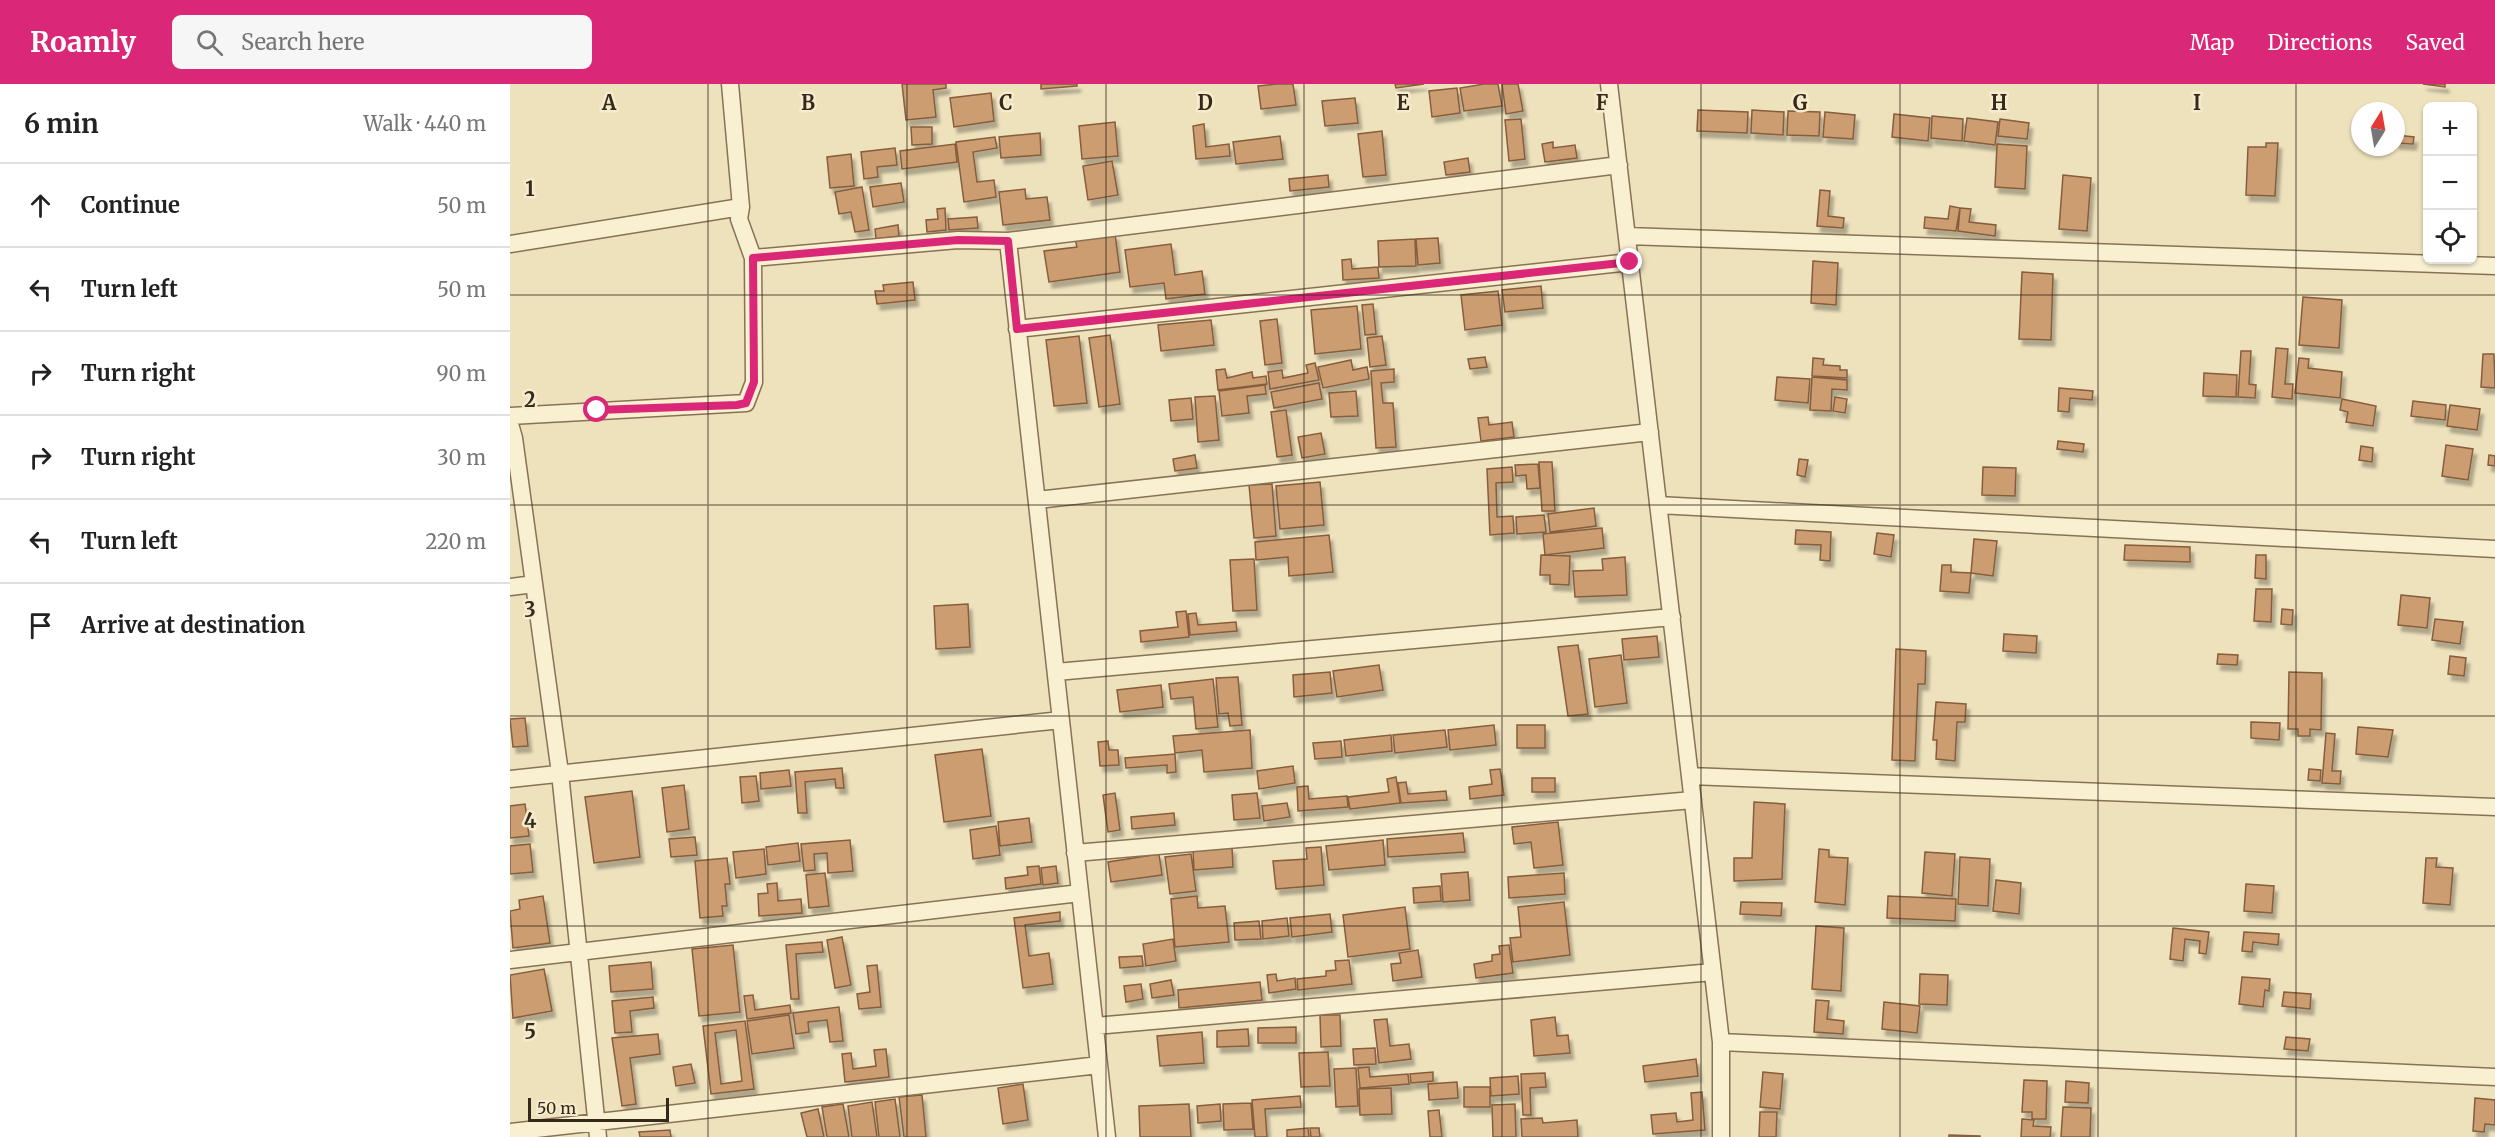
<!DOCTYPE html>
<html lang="en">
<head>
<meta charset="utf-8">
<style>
	:root { --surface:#fff; --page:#f6f6f6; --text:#222; --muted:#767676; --line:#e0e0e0; --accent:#db2777 }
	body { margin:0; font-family:Merriweather,serif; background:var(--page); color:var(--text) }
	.controls { position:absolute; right:18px; top:18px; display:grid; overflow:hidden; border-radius:9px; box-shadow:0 2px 4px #0004 }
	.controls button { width:54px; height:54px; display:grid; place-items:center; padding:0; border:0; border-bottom:2px solid var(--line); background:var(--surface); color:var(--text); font:30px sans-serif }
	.compass { position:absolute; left:1841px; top:18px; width:54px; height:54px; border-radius:50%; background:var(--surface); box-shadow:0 2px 4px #0004; rotate:11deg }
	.scale { position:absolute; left:18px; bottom:15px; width:141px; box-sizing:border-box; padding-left:6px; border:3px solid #35291b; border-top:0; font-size:16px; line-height:21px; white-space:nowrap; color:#35291b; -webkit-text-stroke:4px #f6eccd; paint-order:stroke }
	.stop { position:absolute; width:18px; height:18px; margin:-14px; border:4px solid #db2777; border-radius:50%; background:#fff }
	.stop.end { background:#db2777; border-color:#fff; box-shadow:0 2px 6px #0008 }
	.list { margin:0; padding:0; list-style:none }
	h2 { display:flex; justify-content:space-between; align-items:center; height:78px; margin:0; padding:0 24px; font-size:26px }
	h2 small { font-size:20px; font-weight:400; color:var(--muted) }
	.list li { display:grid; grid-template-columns:39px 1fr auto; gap:18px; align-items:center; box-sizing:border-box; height:84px; padding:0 24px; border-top:2px solid var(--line) }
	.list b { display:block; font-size:22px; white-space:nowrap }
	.list em { font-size:20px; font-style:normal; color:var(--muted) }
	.icon { flex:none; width:33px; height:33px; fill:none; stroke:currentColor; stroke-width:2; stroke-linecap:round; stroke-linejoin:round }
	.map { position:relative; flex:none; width:1985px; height:1053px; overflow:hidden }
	header { display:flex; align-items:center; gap:36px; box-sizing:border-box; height:84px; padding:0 30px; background:var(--accent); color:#fff }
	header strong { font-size:28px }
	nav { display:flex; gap:33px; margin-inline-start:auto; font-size:21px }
	.search { width:420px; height:54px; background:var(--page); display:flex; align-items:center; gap:15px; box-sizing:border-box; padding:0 21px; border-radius:9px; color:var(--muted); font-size:22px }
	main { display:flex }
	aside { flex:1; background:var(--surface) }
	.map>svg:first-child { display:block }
	.building { fill:#cd9d72; stroke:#865d3c; stroke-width:1.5; fill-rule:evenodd; filter:url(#shadow) }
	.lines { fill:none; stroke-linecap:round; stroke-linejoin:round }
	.street-casing { stroke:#877256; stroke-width:19 }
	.street { stroke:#f9efd1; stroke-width:16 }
	.route { stroke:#db2777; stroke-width:8 }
	.grid { fill:none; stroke:#35291b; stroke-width:1.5; stroke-opacity:0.55 }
	.grid-label { font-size:20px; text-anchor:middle; font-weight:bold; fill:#35291b; stroke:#f6eccd; stroke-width:5; stroke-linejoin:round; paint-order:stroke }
</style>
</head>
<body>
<header>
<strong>Roamly</strong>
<div class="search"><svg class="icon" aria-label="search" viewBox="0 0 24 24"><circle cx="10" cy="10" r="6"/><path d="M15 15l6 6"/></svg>Search here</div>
<nav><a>Map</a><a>Directions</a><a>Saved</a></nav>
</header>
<main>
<aside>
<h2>6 min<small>Walk · 440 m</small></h2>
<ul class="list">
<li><svg class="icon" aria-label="ahead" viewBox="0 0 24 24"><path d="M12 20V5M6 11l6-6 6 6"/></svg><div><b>Continue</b></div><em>50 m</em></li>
<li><svg class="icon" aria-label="left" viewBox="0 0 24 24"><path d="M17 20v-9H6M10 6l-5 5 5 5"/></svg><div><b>Turn left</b></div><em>50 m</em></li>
<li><svg class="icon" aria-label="right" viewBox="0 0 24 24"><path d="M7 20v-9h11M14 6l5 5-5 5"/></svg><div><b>Turn right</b></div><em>90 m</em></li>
<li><svg class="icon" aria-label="right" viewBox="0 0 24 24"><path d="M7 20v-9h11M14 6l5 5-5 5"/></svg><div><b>Turn right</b></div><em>30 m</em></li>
<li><svg class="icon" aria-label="left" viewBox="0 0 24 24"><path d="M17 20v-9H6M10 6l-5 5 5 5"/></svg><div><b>Turn left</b></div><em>220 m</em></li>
<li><svg class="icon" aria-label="arrive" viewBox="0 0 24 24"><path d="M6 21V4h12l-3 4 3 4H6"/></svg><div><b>Arrive at destination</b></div></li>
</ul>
</aside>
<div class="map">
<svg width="1985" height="1053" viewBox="0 0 1985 1053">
	<defs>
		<filter id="shadow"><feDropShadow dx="3.5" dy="6" stdDeviation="1.5" flood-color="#0004"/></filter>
	</defs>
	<rect width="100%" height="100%" fill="#eee2bd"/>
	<path class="building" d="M392 0H436V4L423 6 426 33 396 36Z
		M531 0H567V2L531 5Z
		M767 0H783L786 21 751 25 748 2Z
		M885 0H914L886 4Z
		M974 0H988L992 22 954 27 950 4Z
		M992 0H1008L1013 27 996 30Z
		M1913 0H1935V3Z
		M947 4 950 29 922 33 919 7Z
		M481 9 484 37 444 43 440 14Z
		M845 14 848 39 815 42 812 17Z
		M1188 26 1238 28 1237 49 1187 47Z
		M1242 26 1274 28 1273 51 1241 49Z
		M1278 27 1310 28 1309 52 1277 51Z
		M1315 28 1345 31 1343 55 1313 53Z
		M1384 30 1420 34 1418 57 1382 53Z
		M1422 32 1453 35 1452 57 1421 54Z
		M1457 34 1488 38 1485 61 1454 57Z
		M1011 35 1015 75 999 77 995 36Z
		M1490 35 1519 39 1517 55 1488 52Z
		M605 38 608 72 572 75 569 42Z
		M694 40 696 63 719 60 720 72 686 75 683 42Z
		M401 43H422V60L402 61Z
		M872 47 876 91 853 93 848 50Z
		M530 49 531 71 491 74 489 53Z
		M1886 51 1904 53 1903 60 1886 59Z
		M770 52 773 75 726 80 723 58Z
		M485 53 487 64 463 68 467 98 484 96 486 113 454 118 446 58Z
		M1043 58V64L1065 61 1067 74 1035 78 1032 60Z
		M1756 59H1768L1765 112 1736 111 1738 63H1756Z
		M445 60 447 78 392 85 390 67Z
		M1487 60 1517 62 1515 105 1485 103Z
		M385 64 387 81 367 83 368 93 354 95 351 68Z
		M341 70 344 102 320 104 317 73Z
		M958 74 960 88 936 91 934 78Z
		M602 77 608 111 578 116 573 82Z
		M818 91 819 103 780 107 779 95Z
		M1553 91 1581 94 1577 147 1549 145Z
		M391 99 394 118 363 123 360 103Z
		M352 103 359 146 345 148 341 128 329 130 325 108Z
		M515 105 516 115 537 113 540 136 493 141 489 108Z
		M1310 106 1320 107 1318 132 1334 134 1333 144 1307 142Z
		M1440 122 1450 124 1446 147 1414 144 1415 133 1438 135Z
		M435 124 436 146 417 148 416 136 428 135 427 125Z
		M1450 124 1461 125 1459 138 1486 141 1485 152 1448 147Z
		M467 133 468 144 439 146 438 135Z
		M388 141 389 152 366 155 365 145Z
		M605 150 610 188 539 198 534 167 567 163 565 155Z
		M928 154 930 179 908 181 906 155Z
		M905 155 906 182 869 183 868 157Z
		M661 160 665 191 692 187 695 210 656 215 654 199 620 203 615 166Z
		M841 175 842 185 868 183 869 194 833 196 832 176Z
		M1303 177 1328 179 1326 221 1301 219Z
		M1512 188 1543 190 1541 256 1509 255Z
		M403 198 405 216 367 220 365 207H374L373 201Z
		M1031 202 1033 224 995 228 992 206Z
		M988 207 992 241 955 246 951 211Z
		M1793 213 1832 216 1829 264 1789 261Z
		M863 220 866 250 855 251 852 221Z
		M847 222 851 265 805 270 801 226Z
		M767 235 772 279 755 281 750 237Z
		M701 236 704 261 651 267 648 241Z
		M600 251 610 320 589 323 579 254Z
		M569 252 577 319 544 322 536 256Z
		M872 252 876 281 860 283 857 254Z
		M1766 264 1778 265 1775 300H1783L1782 315 1762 313Z
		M1731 267H1741L1739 300 1746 301 1745 314 1728 313Z
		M1973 270H1984L1985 304 1971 303Z
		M975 273 977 283 960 285 958 275Z
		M1303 274 1314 275 1313 281 1330 282V286H1337V294L1302 292Z
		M1789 274 1799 275 1798 284 1832 288 1830 314 1785 309Z
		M841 276 843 286 857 283 859 295 813 304 808 283Z
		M805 279 809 296 760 305 758 288 772 286 773 294 798 289 796 281Z
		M715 285 717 294 742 288 743 294 756 292 757 300 708 306 706 286Z
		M884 285V298L871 299 873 319H883L886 363 866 364 861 287Z
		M1694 289 1727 291 1726 313 1693 312Z
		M1267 293 1300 295 1298 319 1265 316Z
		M1302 293 1337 296V306L1322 305 1321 327 1300 326Z
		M809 299 812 315 764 324 761 308Z
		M755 301 756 310 737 312 739 329 712 332 709 307Z
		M1549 304 1583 307 1582 316 1560 314 1559 328 1548 327Z
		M846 307 848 332 821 333 819 309Z
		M705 312 709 356 688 358 685 313Z
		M1325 313 1337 315 1335 329 1323 327Z
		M681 314 683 335 661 337 659 316Z
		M1832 315 1866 322 1863 342 1836 338 1838 328 1830 326Z
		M1903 317 1936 321 1935 336 1901 332Z
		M1940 321 1970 325 1967 346 1937 342Z
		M776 326 782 371 767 373 761 328Z
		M978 333 979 341 1002 338 1004 353 971 357 968 334Z
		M811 349 815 370 792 374 788 353Z
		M1548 357 1574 360 1573 368 1547 365Z
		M1936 361 1963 365 1958 396 1932 392Z
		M1851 362 1863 364 1862 378 1849 376Z
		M685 371 687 384 665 387 663 375Z
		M1979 371 1985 372V382L1978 381Z
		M1289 375 1298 376 1295 393 1287 391Z
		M1029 378H1042L1045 427H1032Z
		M1028 380 1030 404 1017 405 1016 391 1006 392 1005 381Z
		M1002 383 1003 398 986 399 987 433 1003 432 1004 449 980 451 977 385Z
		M1473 383 1506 384 1505 412 1472 411Z
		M810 398 814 441 770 445 766 402Z
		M762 400 766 452 744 454 739 401Z
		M1084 424 1086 442 1040 448 1038 430Z
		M1034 431 1036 448 1007 450 1006 433Z
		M1092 444 1094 464 1035 471 1033 450Z
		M1286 446 1321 448 1320 477 1310 476 1311 461 1285 460Z
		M1367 449 1384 451 1381 473 1364 470Z
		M819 451 823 488 779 492 778 473 746 476 745 458Z
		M1464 455 1487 457 1483 492 1461 489Z
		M1615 461 1680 463V478L1614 476Z
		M1031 471 1060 472 1059 501 1040 500V491H1030Z
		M1746 471H1756V495L1745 494Z
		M1115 473 1117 511 1065 513 1063 487 1093 486 1092 475Z
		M744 475 747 526 723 527 720 476Z
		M1432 481H1441V488L1461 489 1459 509 1430 507Z
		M1746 505H1762L1761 538 1744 537Z
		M1891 511 1920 514 1917 544 1888 541Z
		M458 520 460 563 426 565 424 522Z
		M1772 525 1783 526 1782 541 1771 540Z
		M676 527 679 553 631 558 630 547 668 543 666 528Z
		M686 529 688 541 726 538 727 547 680 551 678 530Z
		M1925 535 1953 538 1950 560 1922 556Z
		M1494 550 1527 552 1526 569 1493 567Z
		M1147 552 1149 573 1114 576 1112 555Z
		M1068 561 1078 630 1058 632 1048 563Z
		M1386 565 1416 567 1415 600H1408L1405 677 1382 676Z
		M1708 570 1728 571 1727 581 1707 580Z
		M1111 571 1117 619 1085 623 1079 575Z
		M1940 572 1956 574 1954 592 1938 590Z
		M869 581 873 606 827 613 823 587Z
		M820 588 822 609 784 613 783 591Z
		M1779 588 1812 589 1811 646 1800 645V652H1788V645H1778Z
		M728 593 732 641 720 642 718 629 709 630 706 594Z
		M703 595 708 643 686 645 683 613 661 615 659 600Z
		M651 601 653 623 610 628 607 606Z
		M1426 618 1456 620 1455 638H1447L1445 677 1426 675 1427 656H1423Z
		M15 634 18 662 3 663 0 635Z
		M1741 638 1770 639 1769 656 1741 654Z
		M984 641 986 661 940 666 938 646Z
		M1007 641H1035V664H1007Z
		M1848 643 1883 646 1878 673 1846 670Z
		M740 646 742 684 694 688 692 666 665 669 663 652Z
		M935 646 937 663 885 669 883 651Z
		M1816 649 1825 650 1822 687H1831L1830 700 1812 699Z
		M881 651 882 667 836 672 834 656Z
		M598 657 599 666H608L609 681 590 682 588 658Z
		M831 657 832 673 805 675 803 659Z
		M472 665 481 732 434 738 425 671Z
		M665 670 666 688 657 689V681L616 684 615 674Z
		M783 682 785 699 749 705 747 687Z
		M332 684 334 704H326L325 695 295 698 297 729H288L285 688Z
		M990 685 994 711 960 715 959 703 982 700 980 686Z
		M1799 685 1811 686 1810 697 1798 696Z
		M279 686 281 702 251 705 250 689Z
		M246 692 249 717 232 719 230 693Z
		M886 693 890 719 840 725 838 713 879 708 877 695Z
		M1022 694H1045V708H1022Z
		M896 698 898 710 936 707 937 716 891 719 888 699Z
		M174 701 179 745 157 748 152 704Z
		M798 702 799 715 837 712 838 723 788 727 787 703Z
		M122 707 130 773 84 779 75 713Z
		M605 709 610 746 598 748 593 711Z
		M747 709 750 734 724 736 722 711Z
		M1244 718 1275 720 1272 795 1224 797V774H1242Z
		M777 719 780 733 754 737 752 722Z
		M15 720 19 752 0 754V722Z
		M664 729 665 741 622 745 621 733Z
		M519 734 522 758 490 762 488 738Z
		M1048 738 1053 781 1024 784 1021 758 1004 760 1002 743Z
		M486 742 490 771 463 775 460 746Z
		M953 749 955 768 878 773 877 755Z
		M185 753 187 771 161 773 159 755Z
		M340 756 343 787 318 789 317 769 304 770 305 786 294 787 291 760Z
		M873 756 875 781 819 786 816 762Z
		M288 759 290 777 258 781 256 763Z
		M20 760 23 788 0 790V762Z
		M722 763 723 783 684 786 683 767Z
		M811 763 814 801 766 805 763 777 797 775 796 764Z
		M254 765 256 790 226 794 223 768Z
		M1309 765 1319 766V773L1338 774 1335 821 1305 818Z
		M1415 768 1445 770 1442 812 1412 809Z
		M649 770 652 791 601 798 598 778Z
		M681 770 686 807 660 810 655 773Z
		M1450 773 1480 775 1478 822 1448 820Z
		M217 774 220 800H215L217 822H212L213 832 190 834 185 777Z
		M1916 774H1927L1926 783 1943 784 1940 821 1913 819Z
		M529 782 531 800 496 805 495 794 518 791 517 783Z
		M546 782 548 799 533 801 531 784Z
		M958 788 960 816 933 818 931 790Z
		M315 789 319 822 299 824 296 791Z
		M1054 789 1055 810 999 814 998 793Z
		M1486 796 1511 799 1509 830 1483 827Z
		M267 799 268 817 291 815 292 829 249 832 248 810 258 809 257 800Z
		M1736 800 1764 802 1762 829 1734 827Z
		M930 802 931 817 904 819 903 804Z
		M33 812 40 859 3 864 0 827 10 825 9 816Z
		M687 812 688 824 715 822 719 858 665 863 661 815Z
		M1378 812 1446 815 1445 837 1377 834Z
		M1054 818 1060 871 1003 878 1000 854 1011 853 1008 823Z
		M1231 818 1272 819 1271 832 1230 830Z
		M895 823 900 865 838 873 833 831Z
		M550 828V837L515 841 519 872 539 869 543 900 513 904 504 834Z
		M820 830 822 848 782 853 780 834Z
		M777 834 779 852 753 855 752 837Z
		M749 837 751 855 725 856 724 839Z
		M1306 842 1334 844 1331 907 1302 905Z
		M1663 844 1699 848 1696 870 1689 869 1690 857 1675 855 1673 877 1660 875Z
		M1734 848 1769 850 1768 861 1743 858 1742 868 1732 867Z
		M332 853 341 901 325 904 317 856Z
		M663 855 666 877 636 882 633 860Z
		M312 858 313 868 286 870 289 915H281L276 861Z
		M223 861 230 928 189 932 182 865Z
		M999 861 1003 889 966 894 964 880 982 877V871L990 870 989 862Z
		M908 866 912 893 883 897 881 880 891 879 889 869Z
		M632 872 633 882 610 884 609 873Z
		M839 876 842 900 788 906 787 895 816 892V887L826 886 825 877Z
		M141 878 143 905 101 908 99 882Z
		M367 881 371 923 349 925 347 910 360 908 357 882Z
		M34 885 42 927 3 934 0 891Z
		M766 890 767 897 785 894 786 905 759 909 757 891Z
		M1410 890 1438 891 1437 921 1409 920Z
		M1732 893 1760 895 1759 907 1755 906 1753 923 1729 920Z
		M661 896 664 911 642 914 640 900Z
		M750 898 752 916 669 924 668 906Z
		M631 900 633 915 616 918 614 902Z
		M1774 908 1801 910 1800 925 1772 922Z
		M243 911 245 926 280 921 281 929 237 935 234 912Z
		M143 913 144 924 120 927 122 948 105 949 102 917Z
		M1306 916 1319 917 1317 935 1334 937 1333 950 1304 948Z
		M1374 918 1410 922 1407 949 1372 945Z
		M329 923 333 957 320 958 317 936 298 938 299 948 286 950 283 929Z
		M279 931 284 964 242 970 237 937Z
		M810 931H830L831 962 811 963Z
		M1045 933 1047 952 1058 951 1060 969 1024 972 1021 936Z
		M877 935 880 962 899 960 901 975 869 979 864 936Z
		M235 937 244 1005 201 1010 193 942ZM226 946 232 997 211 1000 205 949Z
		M786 943V959H748V944Z
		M738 945 739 962 707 963V947Z
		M692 948 694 979 650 982 647 952Z
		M148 950 150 970 120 974 126 1020 112 1022 102 954Z
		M1776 953 1800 955 1798 967 1774 965Z
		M865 964 866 980 844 981 843 965Z
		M376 965 379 993 335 998 332 970 341 969 343 985 366 982 364 966Z
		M818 968 820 1002 791 1003 789 969Z
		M1186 975 1188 992 1135 998 1133 982Z
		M181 980 185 999 166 1002 163 983Z
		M859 983 860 993 898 990 899 1000 850 1004 848 984Z
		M846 984 848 1022 826 1023 824 985Z
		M923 988V997L901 999 900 990Z
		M1253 988 1273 990 1270 1025 1250 1023Z
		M1035 989 1036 1003 1020 1004 1021 1031H1013L1011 990Z
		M1008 992 1009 1010 981 1012 980 994Z
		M1514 996 1537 997 1536 1035H1522V1028H1512Z
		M1556 997 1579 999 1578 1019 1555 1018Z
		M947 998 948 1014 919 1016 918 1000Z
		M513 1000 518 1036 493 1040 488 1004Z
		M954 1003H980V1023H954Z
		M881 1004 882 1030 850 1031 849 1005Z
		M1192 1008 1195 1046 1143 1050 1141 1031 1166 1029 1167 1038 1183 1036 1181 1009Z
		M412 1011 416 1053H394L389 1013Z
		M790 1012 791 1023 755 1025 757 1053H745L742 1016Z
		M1965 1014 1985 1016V1041L1975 1040 1974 1048 1963 1047Z
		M385 1015 390 1053H369L365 1018Z
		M362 1018 367 1053H342L338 1022Z
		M741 1019 743 1045 714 1046 713 1020Z
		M333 1020 339 1053H317L312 1023Z
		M679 1020 681 1053H630L629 1022Z
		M710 1020 711 1037 688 1039 687 1022Z
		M1005 1020 1006 1053H983L982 1021Z
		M1553 1023 1581 1024 1580 1053H1551Z
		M308 1025 314 1053H297L291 1029Z
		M929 1026 932 1053H920L918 1027Z
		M1250 1028H1267L1266 1053H1249Z
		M1032 1034 1033 1039 1067 1036 1068 1053H1012L1011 1035Z
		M1512 1035 1524 1036 1523 1042 1541 1043 1540 1053H1511Z
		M798 1044 799 1053H777V1046Z
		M800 1044H809L810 1053H801Z
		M160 1046 161 1053H130L129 1048Z
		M1439 1051 1470 1052V1053H1439Z"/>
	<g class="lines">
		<g class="street-casing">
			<path id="street" d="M1099 0 1211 958V1053
				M1117 152 1985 182
				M498 157 597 1053
				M0 160 231 123
				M243 174 448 156 498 157 1109 81
				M507 245 1120 178
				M0 332 236 319 244 298 243 174 229 135 231 123 220 0
				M0 340 4 354 50 689 88 1053
				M527 416 1140 348
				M1148 421 1985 465
				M0 503 24 500
				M546 588 1162 533
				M1180 692 1985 723
				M0 695 551 636
				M565 769 1183 716
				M0 876 570 809
				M585 942 1203 888
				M1211 958 1985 993
				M0 1048 589 981"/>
		</g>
		<use href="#street" class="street"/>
	</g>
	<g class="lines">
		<path class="route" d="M87 326 227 321 236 319 244 298 243 174 448 156 498 157 507 245 1120 178"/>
	</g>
	<path class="grid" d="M198 0V1053M397 0V1053M596 0V1053M794 0V1053M992 0V1053M1191 0V1053M1390 0V1053M1588 0V1053M1786 0V1053M0 211H1985M0 421H1985M0 632H1985M0 842H1985"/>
	<g class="grid-label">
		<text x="99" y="26">A</text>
		<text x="298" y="26">B</text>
		<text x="496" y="26">C</text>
		<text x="695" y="26">D</text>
		<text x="893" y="26">E</text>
		<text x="1092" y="26">F</text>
		<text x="1290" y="26">G</text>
		<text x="1489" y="26">H</text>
		<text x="1687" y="26">I</text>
		<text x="20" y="112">1</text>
		<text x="20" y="323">2</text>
		<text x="20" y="533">3</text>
		<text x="20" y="744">4</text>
		<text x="20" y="955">5</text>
	</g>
</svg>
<div class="controls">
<button>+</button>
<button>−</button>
<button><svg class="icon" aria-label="locate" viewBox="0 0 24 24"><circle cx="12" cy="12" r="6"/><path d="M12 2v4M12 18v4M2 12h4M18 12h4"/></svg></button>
</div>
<svg class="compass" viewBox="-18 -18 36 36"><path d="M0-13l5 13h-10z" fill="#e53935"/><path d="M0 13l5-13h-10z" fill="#767676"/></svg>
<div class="scale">50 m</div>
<div class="stop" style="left:87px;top:326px"></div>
<div class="stop end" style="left:1120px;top:178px"></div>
</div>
</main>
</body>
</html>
